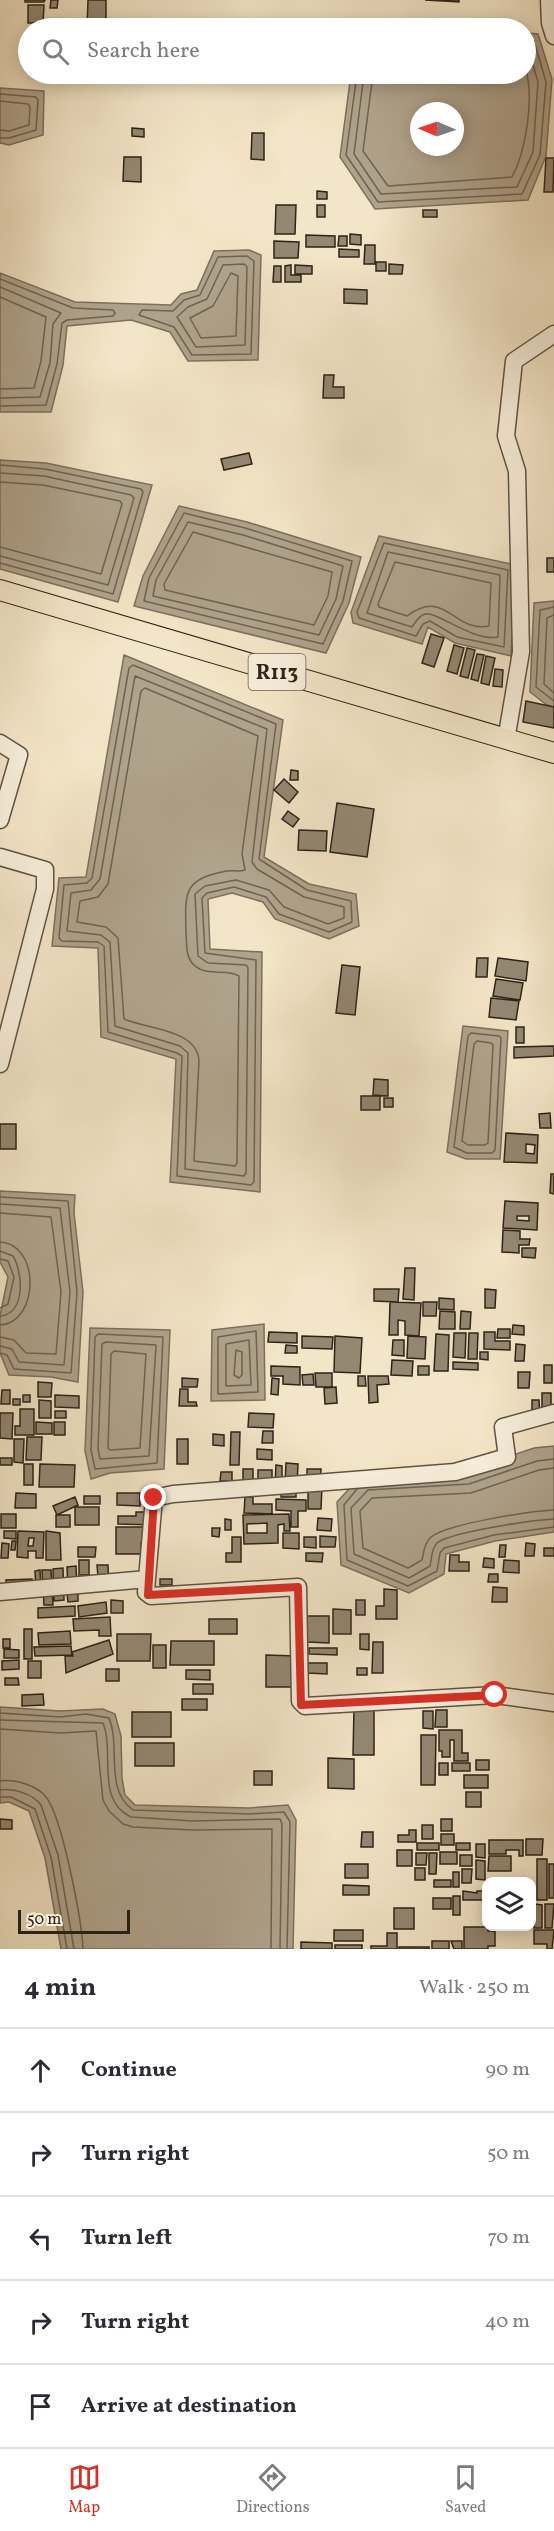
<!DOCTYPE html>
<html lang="en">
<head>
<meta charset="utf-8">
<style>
	:root { --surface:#fff; --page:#f7f7f7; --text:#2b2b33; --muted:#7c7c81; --line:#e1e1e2; --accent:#d93025 }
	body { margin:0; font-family:Vollkorn,serif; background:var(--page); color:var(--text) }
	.controls { position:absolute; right:18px; bottom:18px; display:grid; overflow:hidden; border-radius:12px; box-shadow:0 3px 15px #0003 }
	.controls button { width:54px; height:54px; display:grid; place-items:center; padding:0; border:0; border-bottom:2px solid var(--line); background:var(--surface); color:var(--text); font:30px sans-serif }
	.compass { position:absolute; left:410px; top:102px; width:54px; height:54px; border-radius:50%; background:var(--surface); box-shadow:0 3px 15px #0003; rotate:272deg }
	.scale { position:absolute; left:18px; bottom:15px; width:112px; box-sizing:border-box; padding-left:6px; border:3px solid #2d2319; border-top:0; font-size:16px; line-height:21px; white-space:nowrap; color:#2d2319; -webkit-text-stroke:4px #f7eedb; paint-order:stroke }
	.stop { position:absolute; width:18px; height:18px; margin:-14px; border:4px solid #d93025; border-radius:50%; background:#fff }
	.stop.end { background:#d93025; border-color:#fff; box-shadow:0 2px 6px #0008 }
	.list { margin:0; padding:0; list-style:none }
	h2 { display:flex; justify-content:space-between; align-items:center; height:78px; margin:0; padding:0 24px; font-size:26px }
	h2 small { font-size:20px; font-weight:400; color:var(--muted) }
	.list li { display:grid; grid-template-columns:39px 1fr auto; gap:18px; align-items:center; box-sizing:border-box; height:84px; padding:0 24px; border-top:2px solid var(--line) }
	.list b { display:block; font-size:22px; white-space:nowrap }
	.list em { font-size:20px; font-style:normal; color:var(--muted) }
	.icon { flex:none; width:33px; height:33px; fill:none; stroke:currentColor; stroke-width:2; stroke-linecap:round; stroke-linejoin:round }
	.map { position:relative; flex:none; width:554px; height:1949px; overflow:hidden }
	.search { position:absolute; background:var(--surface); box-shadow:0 3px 15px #0003; left:18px; right:18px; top:18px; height:66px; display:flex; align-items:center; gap:15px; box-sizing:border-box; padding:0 21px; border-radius:33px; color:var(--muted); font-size:22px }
	.sheet { height:498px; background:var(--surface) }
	nav { display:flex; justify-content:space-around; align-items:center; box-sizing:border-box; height:84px; border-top:2px solid var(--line); background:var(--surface); font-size:16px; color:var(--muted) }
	nav a { display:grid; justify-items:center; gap:3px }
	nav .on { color:var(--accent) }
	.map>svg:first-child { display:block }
	.water { fill:#b0a38c; stroke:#7c705e; stroke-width:1.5; fill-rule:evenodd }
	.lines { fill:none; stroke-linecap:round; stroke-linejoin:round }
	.shore { stroke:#6e6352; stroke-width:1.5 }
	.building { fill:#948873; stroke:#2d2319; stroke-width:1.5; fill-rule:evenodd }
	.minor-casing { stroke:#5e5444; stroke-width:19 }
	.major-casing { stroke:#2d2319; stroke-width:22 }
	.minor { stroke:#f7eedb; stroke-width:16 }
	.major { stroke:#f3e5c7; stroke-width:20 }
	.route { stroke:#d93025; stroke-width:8 }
	.labels { text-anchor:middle; stroke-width:4.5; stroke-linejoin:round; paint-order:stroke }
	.shield { fill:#f7eedb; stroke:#6a6053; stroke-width:1.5 }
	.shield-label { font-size:21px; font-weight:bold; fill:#2d2319 }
</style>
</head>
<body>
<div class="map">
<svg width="554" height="1949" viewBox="0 0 554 1949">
	<rect width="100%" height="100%" fill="#f3e5c7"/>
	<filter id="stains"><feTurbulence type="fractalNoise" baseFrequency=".00333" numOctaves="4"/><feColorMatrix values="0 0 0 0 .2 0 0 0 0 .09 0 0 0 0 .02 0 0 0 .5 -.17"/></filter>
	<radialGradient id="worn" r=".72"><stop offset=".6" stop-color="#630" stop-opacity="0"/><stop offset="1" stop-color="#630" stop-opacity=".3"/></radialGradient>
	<path class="water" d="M458 23 498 28H404Z
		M526 33 538 34 552 79 546 156 528 200 375 209 340 157 351 74H526ZM419 111H455V147H419Z
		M0 88 44 91 43 135 9 145 0 143Z
		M249 250 261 255 258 360 188 361 170 332 131 320 67 326 63 365 51 412H0V273L75 302 171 305 181 294 197 290 214 251Z
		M0 460 46 463 152 485 118 602 0 569Z
		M179 506 247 522 361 557 349 603 326 653 134 606 143 576Z
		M379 536 516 565 511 656 455 643 428 627 422 644 353 623 351 612Z
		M554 601V707L547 705 530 692 534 603Z
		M124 655 283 720 264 857 309 884 356 894 359 926 329 939 275 919 263 902 232 893 208 899 210 949 262 952 260 1192 170 1182 176 1059 101 1037 98 948 52 946 59 878 86 877Z
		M463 1026 508 1031 500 1159H466L447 1152Z
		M0 1191 75 1195 74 1213 83 1292 78 1382 51 1377 9 1375 0 1353V1316L8 1277 0 1262Z
		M264 1324 265 1400 211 1401 212 1330Z
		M90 1328 170 1330 164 1469 110 1473 91 1479 85 1451Z
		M554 1446V1532L495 1541 446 1554 444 1574 409 1593 341 1565 337 1502 361 1476 466 1471 534 1448Z
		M0 1707 60 1711 103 1709 115 1714 121 1736 122 1778 125 1795 135 1805 249 1808 288 1805 296 1820 293 1949H61L45 1858 29 1811 9 1802 0 1803Z"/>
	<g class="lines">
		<path class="shore" d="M357 74 346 155 378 202 522 194 540 155 546 82 534 41 526 39
			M364 74 354 154 381 194 517 187 533 152 538 82 528 48 526 46
			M373 74 363 151 388 186 512 177C526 151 534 99 526 70
			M0 94 36 97 38 100 36 130 9 138H0
			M0 101 28 104 30 107 29 125 9 131 0 130
			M247 256 254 261 251 354 192 355 174 327 139 315 142 310 173 311 184 300 200 295 218 257Z
			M244 264 247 267 245 345 196 347 177 317 188 307 207 299 223 265Z
			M231 273 238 276 236 336 201 338 190 318 213 306Z
			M0 279 73 308 113 310 115 313 113 316 67 320 62 323 57 364 46 405 0 406
			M0 287 61 313 53 324 50 363 40 397 0 398
			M0 297 46 317 41 361 34 388 0 389
			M0 465 45 469 141 489 143 492 113 594 0 563
			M0 473 44 476 131 495 134 498 108 585 0 556
			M0 482 43 485 120 501 122 504 101 574 0 547
			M184 513 245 528 352 561 343 601 323 644 144 601 149 578Z
			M188 522 243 535 343 566 336 599 319 635 153 596 156 580Z
			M193 532 332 572 328 596 314 625 165 590 164 584Z
			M384 543 508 570 504 647 457 637 430 621 423 624 416 636 359 618 357 612Z
			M388 552 500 575 498 637C473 642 437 611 425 614 418 616 416 622 412 627L367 613Z
			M395 562 491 583 489 626C453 633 446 587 407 616L379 607 378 604Z
			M554 607 540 610 536 687 554 701
			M554 615 547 618 544 684 554 693
			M133 665 276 724 259 859 307 890 351 901 352 922 329 932 279 914 266 897 234 887 207 893 202 898 205 953 256 960 254 1182 251 1185 177 1176 182 1056 177 1053 108 1032 104 946 98 942 62 941 59 938 64 885 87 883 92 878 129 668Z
			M135 676 267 729 252 862 257 869 304 897 344 907V918L328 924 284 907 269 890 236 880 205 886 195 894 198 956 208 963 246 965 248 968 246 1173 244 1176 185 1169 188 1053 180 1046 115 1026 110 942 101 935 67 931 71 893 91 890 100 879Z
			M145 688 258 736 242 854 245 870C239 872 233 870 227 871 183 879 185 892 186 932 187 944 185 958 195 966 208 977 227 968 239 976L237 1163 235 1166 194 1161 199 1060C196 1029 147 1029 124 1019L118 938 106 927 77 922 80 901 98 897 108 884 141 691Z
			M471 1033 499 1036 501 1038 495 1150 492 1153H467L454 1147 468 1036Z
			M477 1041 491 1043 493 1045 488 1143 485 1145H468L462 1141 474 1044Z
			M0 1197 68 1201 77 1292 71 1373 14 1369 7 1355 0 1353
			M0 1204 60 1208 70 1292 64 1365 19 1362 12 1349 0 1346
			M0 1213 51 1217 61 1292 56 1354 26 1353 14 1340 0 1337
			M0 1242C41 1244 39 1323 0 1325
			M0 1251 13 1256C23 1272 26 1314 0 1316
			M0 1259 8 1261 14 1277 8 1304 0 1308
			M256 1331 258 1392 218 1394V1337Z
			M98 1334 163 1337 157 1463 95 1469 91 1450 95 1337Z
			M249 1340 251 1385 226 1386V1344Z
			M106 1342 156 1345 149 1456 100 1459 98 1449 102 1344Z
			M236 1350 242 1352V1375L239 1378 234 1375Z
			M114 1351 146 1354 140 1448 110 1450 108 1448 111 1354Z
			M554 1459 537 1461 469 1484 368 1490 351 1508 354 1554 409 1578 430 1566C432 1558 431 1549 437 1543 451 1532 533 1520 554 1519
			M554 1468 539 1470 471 1493 372 1498 360 1511 363 1548 408 1568 422 1560C424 1552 424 1544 430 1538 444 1524 532 1511 554 1510
			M357 1489 344 1505 347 1560 408 1586 437 1571 440 1553 444 1548 494 1535 554 1527
			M0 1713 60 1717 86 1714 109 1718C121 1747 104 1790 133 1810L249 1814 284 1812 290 1822 287 1949
			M0 1720 103 1723C115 1753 95 1800 131 1817L193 1821 280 1819 282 1824 280 1949
			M0 1729 60 1733 96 1731 103 1800 109 1811 123 1824 133 1827 193 1830 272 1829 271 1949
			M0 1781C14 1779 37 1785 46 1797 62 1816 82 1922 83 1949
			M0 1790C14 1788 33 1794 41 1805L58 1855 74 1949
			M0 1797H11L35 1809 51 1857 67 1949"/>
	</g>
	<path class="building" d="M25 0H45L44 2H25Z
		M51 0H58L57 8H50Z
		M88 0H106V28H87Z
		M425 0H459V2Z
		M28 5H44L43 23H28Z
		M132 128 144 129V137L132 136Z
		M252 133H264V160L251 159Z
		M124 157H141V182L123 181Z
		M546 158H554L553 192H544Z
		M317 191 327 192V199H317Z
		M276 205H296L295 234H275Z
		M317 205H325V217H317Z
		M423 210H437V217H423Z
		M350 234 361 235V245L350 244Z
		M306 235 335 236V247H306Z
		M339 236H347V246H338Z
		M274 241 299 242 298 258H274Z
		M365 245H375V264H364Z
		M339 249 359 250V257H339Z
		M376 262H386V271H376Z
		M389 264 403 265 402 274H389Z
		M291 265V275H301V282H285V266Z
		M295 265 312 266V274H295Z
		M274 266H281V282H273Z
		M344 289 367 290V304L344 303Z
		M324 375H334L333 387H344V398H323Z
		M249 453 252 464 224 470 221 459Z
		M547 558H554V572H547Z
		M431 634 444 638 434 667 422 663Z
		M454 645 464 648 457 674 447 671Z
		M467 648 475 650 468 678 460 676Z
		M477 654 484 655 478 681 471 679Z
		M486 656 495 658 489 685 481 683Z
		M495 669 503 670 502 687 493 686Z
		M526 701 554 707V728L523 722Z
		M291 770 298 771V780H290Z
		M284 779 298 792 289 803 274 790Z
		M337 803 374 809 367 857 330 852Z
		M288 811 299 819 293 827 282 819Z
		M299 830 327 831 326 851 298 850Z
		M477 958H488L487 977H476Z
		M498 958 528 962 526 981 495 976Z
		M342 965 360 967 355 1015 336 1013Z
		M496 979 523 983 520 1000 493 996Z
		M491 998 519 1001 516 1020 489 1017Z
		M516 1027H524V1043H516Z
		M554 1046V1056L514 1058V1047Z
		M374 1079 388 1080V1096L373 1095Z
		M361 1096H380V1110H361Z
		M384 1098H393V1107H384Z
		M550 1113 551 1128H540L539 1114Z
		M0 1124H16V1149H0Z
		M506 1133 538 1135 537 1163 504 1162ZM526 1144 535 1145 534 1154 526 1153Z
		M551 1174H554V1194L550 1193Z
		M505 1201 538 1203 537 1230 503 1228ZM517 1216H529V1221L517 1220Z
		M503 1230 520 1231V1239H530L529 1245H519V1253L502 1252Z
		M522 1248H536L535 1258 522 1257Z
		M405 1268H415L414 1300 403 1299Z
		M374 1289H399L398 1302 374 1301Z
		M485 1289 496 1290 495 1308H485Z
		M439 1298 454 1299V1310L439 1309Z
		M390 1302 421 1303 419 1336 405 1335V1321L398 1320V1335H389Z
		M423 1302H437L436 1316H423Z
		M440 1311 455 1312V1329H439Z
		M461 1311 471 1312 470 1329H460Z
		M513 1325 524 1326V1335L512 1334Z
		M498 1329H510V1338H497Z
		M269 1332 297 1333V1343L268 1342Z
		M484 1332H495V1341H510V1350L484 1349Z
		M454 1333H466L465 1358 453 1357Z
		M469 1333H478L477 1359H468Z
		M436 1334 449 1335 448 1371H434Z
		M302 1336 333 1337 332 1349 302 1348Z
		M335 1336 362 1338 360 1373 334 1372Z
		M408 1336 426 1337 425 1359 407 1358Z
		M393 1340H404V1356L392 1355Z
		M516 1344 525 1345 524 1361H515Z
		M286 1345 297 1346V1353H285Z
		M480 1352H488V1360L480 1359Z
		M392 1360 413 1361 412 1376 391 1375Z
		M453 1362 478 1363V1370L453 1369Z
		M544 1365H552V1383H544Z
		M271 1366 300 1367V1385L283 1384V1376H271Z
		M418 1366H429V1375H418Z
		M518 1372H530L529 1388H518Z
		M315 1373H332V1387H316Z
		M313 1374 314 1385H303L302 1375Z
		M358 1376H365L366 1386H358Z
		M368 1376H388L389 1384 377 1385 378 1402 369 1403Z
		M182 1378 198 1379 197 1387H182Z
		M272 1378 279 1379 278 1395 271 1394Z
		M38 1382 52 1383 51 1397H38Z
		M336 1387 337 1403 325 1404 324 1388Z
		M180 1389H188V1402H196L197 1406H179Z
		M2 1390H10V1404H1Z
		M542 1393H551V1421H542Z
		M23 1395H30V1402H23Z
		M55 1395 79 1396V1408L55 1407Z
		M13 1399H20V1405H13Z
		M39 1400 51 1401V1418H39Z
		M532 1400H539L540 1420H532Z
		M20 1409H34V1435H15V1426H20Z
		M55 1411H66V1418H55Z
		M0 1413H13L12 1439 0 1438Z
		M249 1413 274 1414 273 1428 248 1427Z
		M36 1422 52 1423V1434H36Z
		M54 1422H65V1435H54Z
		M263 1431H273V1443H262Z
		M231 1432H240L239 1465H230Z
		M213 1434 224 1435V1446L213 1445Z
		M27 1437H42L41 1460H26Z
		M14 1439H24L23 1463 14 1462Z
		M177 1439H188V1464H177Z
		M257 1449 272 1450V1460L257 1459Z
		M0 1458H12V1465H0Z
		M286 1463 298 1464 297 1485H285Z
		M24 1464H33V1485H24Z
		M40 1464 75 1465 74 1487H39Z
		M276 1465 282 1466V1485H275Z
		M243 1469H253V1486H243Z
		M307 1469H321L320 1484 307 1483Z
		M258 1470H272V1482H258Z
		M221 1472H232V1481H220Z
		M308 1486H322L321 1509H308Z
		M281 1490H296V1497H281Z
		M16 1493 36 1494V1508H15Z
		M117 1493H140V1506L117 1505Z
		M84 1496H100V1504H84Z
		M75 1497 78 1505 57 1515 53 1506Z
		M245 1497H253V1504H272V1514L244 1513Z
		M276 1499 306 1500V1511H298V1527H291V1511L276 1510Z
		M75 1507H99V1525H75Z
		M136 1512H156V1525L118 1524V1516H136Z
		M1 1514H16V1528H1Z
		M289 1514 290 1531H284V1524L278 1525V1543L244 1544 243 1515ZM267 1523V1533H247V1524Z
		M56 1515H70V1527H56Z
		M318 1518 332 1519 331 1531 317 1530Z
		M225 1519 231 1520V1530H225Z
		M116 1527H151V1554H116ZM141 1543H149V1549H141Z
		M212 1528H220L219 1537 212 1536Z
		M4 1531H16V1539L4 1538Z
		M18 1531 44 1532 43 1558H36V1551H28V1558L17 1557ZM29 1538H34L33 1546H28Z
		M46 1531 60 1533 61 1560H46Z
		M283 1533H299V1549L283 1548Z
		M320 1536 336 1537 335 1547H320Z
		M232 1537H241V1562H226V1553H232Z
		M304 1537H316V1548L304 1547Z
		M12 1541H16L15 1550H11Z
		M2 1543 9 1544 8 1558H1Z
		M526 1543 535 1544 534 1556H525Z
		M500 1545H506L505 1557H499Z
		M78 1547H96L95 1557H78Z
		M544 1548H554V1556H544Z
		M306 1553H323L322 1562 306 1561Z
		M450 1555H459V1562H469V1571H449Z
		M484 1558 494 1559V1568L483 1567Z
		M79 1560H89V1575H79Z
		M504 1560 519 1561V1573L503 1572Z
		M97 1565H108L109 1587 98 1577Z
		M76 1566 77 1590 68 1591 67 1567Z
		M63 1568 64 1600 54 1601 53 1569Z
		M40 1570 41 1591 36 1592 35 1571Z
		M42 1570H51L53 1605H44Z
		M489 1574H498V1582H488Z
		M32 1579V1591L7 1592 6 1580Z
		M160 1579H172V1585H160Z
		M493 1587 507 1588V1602H492Z
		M384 1589 397 1590V1619H376V1606H384Z
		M67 1594H78V1601L68 1602Z
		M111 1600 123 1601V1613H111Z
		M356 1600H365V1615H356Z
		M106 1602 107 1613 79 1617 78 1606Z
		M75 1606V1616L38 1618V1608Z
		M333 1609 351 1610V1634H333Z
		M307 1616H329V1643L307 1642Z
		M110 1617 111 1636H99V1630L74 1631 73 1619Z
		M209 1619H237V1634H209Z
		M24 1629H32V1659H24Z
		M70 1631 71 1644 39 1645 38 1633Z
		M117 1634H151L150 1661H117Z
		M360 1634H369V1650L360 1649Z
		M3 1639H10V1648H3Z
		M109 1640 113 1654 66 1673 65 1656H73L72 1652Z
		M171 1641H214V1665H170Z
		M373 1642H383V1673H372Z
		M153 1645H166V1668H153Z
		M71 1646 72 1655 35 1656 34 1647Z
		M309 1648H337V1655L309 1654Z
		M4 1649 19 1650V1658H4Z
		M266 1655 296 1656V1687H266Z
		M19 1660V1669L2 1670V1661Z
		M28 1661H41V1678H28Z
		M308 1663H327V1674L308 1673Z
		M357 1668H367V1675H357Z
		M106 1669H119V1681H106Z
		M186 1670H210V1680L186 1679Z
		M5 1678H18L19 1685H5Z
		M193 1684H213V1694H193Z
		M43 1694 44 1705 22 1706V1695Z
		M182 1699H207V1710H182Z
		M354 1708H374V1755H353Z
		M436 1710H447V1727H435Z
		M423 1711H433V1729L423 1728Z
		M132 1712H171V1737H132Z
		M439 1730H462V1753H468V1761H454V1740H450V1757H442V1751H439Z
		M421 1735H436L435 1785H421Z
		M135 1743H174V1766H135Z
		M328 1758 354 1759V1789L328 1788Z
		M476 1760H489V1770H476Z
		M439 1763H448V1775H439Z
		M452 1763H470V1771H452Z
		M254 1771H272V1785H254Z
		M464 1775H488V1788H464Z
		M466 1792H481V1807H466Z
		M0 1819 12 1820V1829H0Z
		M441 1819H452V1831H441Z
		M422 1825H433V1839H422Z
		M409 1830H416V1842H398V1835H409Z
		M362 1832H373V1847H361Z
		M441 1834H454V1845H441Z
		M526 1839H543L542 1855H526Z
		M489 1840H523V1856H519V1850H506V1854H489Z
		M417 1843H439V1850H417Z
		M456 1843H470V1850H456Z
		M476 1844H485V1858L476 1857Z
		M397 1850H412V1866H397Z
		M440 1852H457V1864H440Z
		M416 1853H427L426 1865H416Z
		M429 1853H437L436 1874H429Z
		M460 1855H472V1866H460Z
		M489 1856H511V1871H488Z
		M537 1859H547V1900H537Z
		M476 1860 485 1861V1880L476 1879Z
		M345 1864H368V1878H345Z
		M549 1864H554V1898H549Z
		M415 1868H425V1880H415Z
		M462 1869H472L471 1883H462Z
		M453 1872H459V1887H453Z
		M434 1880H451V1887H434Z
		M343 1885 369 1886V1895H343Z
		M463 1891 477 1893V1891H483V1900H463Z
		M453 1896H460V1915H453Z
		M433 1898H451V1909H433Z
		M535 1904 542 1905V1928H534Z
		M545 1904H554L552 1928H545Z
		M394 1908H414V1929H394Z
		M464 1927H488V1931H495V1946H488V1949H464Z
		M334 1930H363V1941H334Z
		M534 1930H554L552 1949H547V1944H534Z
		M387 1933H397V1949H371V1946H387Z
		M432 1941H449V1949H432Z
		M451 1941H462V1949H454Z
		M301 1942 332 1943V1949H301Z
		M335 1945H362V1949H335Z
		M399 1947H429V1949H399Z"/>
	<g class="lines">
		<g class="minor-casing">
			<path id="minor" d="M549 0 550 23 554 36
				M506 740 521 652 517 471 506 436 514 361 554 334
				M0 743 19 755 0 820
				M0 857 45 870V889L0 1064
				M147 1579 146 1592 151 1596 298 1587 300 1701 305 1706 495 1695 554 1703
				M0 1592 147 1579 154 1498 173 1494 455 1472 507 1457 503 1427 554 1413"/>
		</g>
		<g class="major-casing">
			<path id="major" d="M0 590 554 753"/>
		</g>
		<use href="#minor" class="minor"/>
		<use href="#major" class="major"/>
	</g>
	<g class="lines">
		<path class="route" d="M154 1498 148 1595 298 1587 301 1705 495 1695"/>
	</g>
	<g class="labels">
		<rect class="shield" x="248.5" y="654" width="57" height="36" rx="4.5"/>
		<g class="shield-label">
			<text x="277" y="679">R113</text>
		</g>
	</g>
	<rect width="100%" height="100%" filter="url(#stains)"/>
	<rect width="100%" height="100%" fill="url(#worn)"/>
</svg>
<div class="controls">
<button><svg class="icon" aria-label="layers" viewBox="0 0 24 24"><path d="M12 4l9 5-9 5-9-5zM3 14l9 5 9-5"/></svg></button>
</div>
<svg class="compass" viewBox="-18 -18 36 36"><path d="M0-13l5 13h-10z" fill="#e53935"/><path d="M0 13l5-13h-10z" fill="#7c7c81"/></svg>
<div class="scale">50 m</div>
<div class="stop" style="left:495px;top:1695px"></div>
<div class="stop end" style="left:154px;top:1498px"></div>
<div class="search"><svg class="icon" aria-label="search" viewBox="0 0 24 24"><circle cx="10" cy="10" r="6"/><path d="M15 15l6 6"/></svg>Search here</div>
</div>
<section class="sheet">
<h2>4 min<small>Walk · 250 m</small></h2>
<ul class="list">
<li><svg class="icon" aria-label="ahead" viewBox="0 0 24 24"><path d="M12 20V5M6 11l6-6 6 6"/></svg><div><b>Continue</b></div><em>90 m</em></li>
<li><svg class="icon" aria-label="right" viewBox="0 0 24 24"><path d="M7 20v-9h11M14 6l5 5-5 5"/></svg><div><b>Turn right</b></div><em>50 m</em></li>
<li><svg class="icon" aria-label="left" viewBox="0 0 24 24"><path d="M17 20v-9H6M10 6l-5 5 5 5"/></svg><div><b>Turn left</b></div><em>70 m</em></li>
<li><svg class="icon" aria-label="right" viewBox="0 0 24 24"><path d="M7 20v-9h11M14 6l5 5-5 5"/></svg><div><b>Turn right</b></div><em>40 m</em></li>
<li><svg class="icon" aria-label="arrive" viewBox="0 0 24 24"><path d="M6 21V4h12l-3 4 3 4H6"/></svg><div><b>Arrive at destination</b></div></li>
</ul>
</section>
<nav>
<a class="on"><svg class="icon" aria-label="map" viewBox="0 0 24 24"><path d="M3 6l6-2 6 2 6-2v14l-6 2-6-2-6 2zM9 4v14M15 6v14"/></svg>Map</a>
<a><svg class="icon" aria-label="directions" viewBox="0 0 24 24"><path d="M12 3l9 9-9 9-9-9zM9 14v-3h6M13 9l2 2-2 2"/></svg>Directions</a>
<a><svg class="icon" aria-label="saved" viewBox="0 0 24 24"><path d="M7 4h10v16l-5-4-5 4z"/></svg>Saved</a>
</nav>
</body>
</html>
